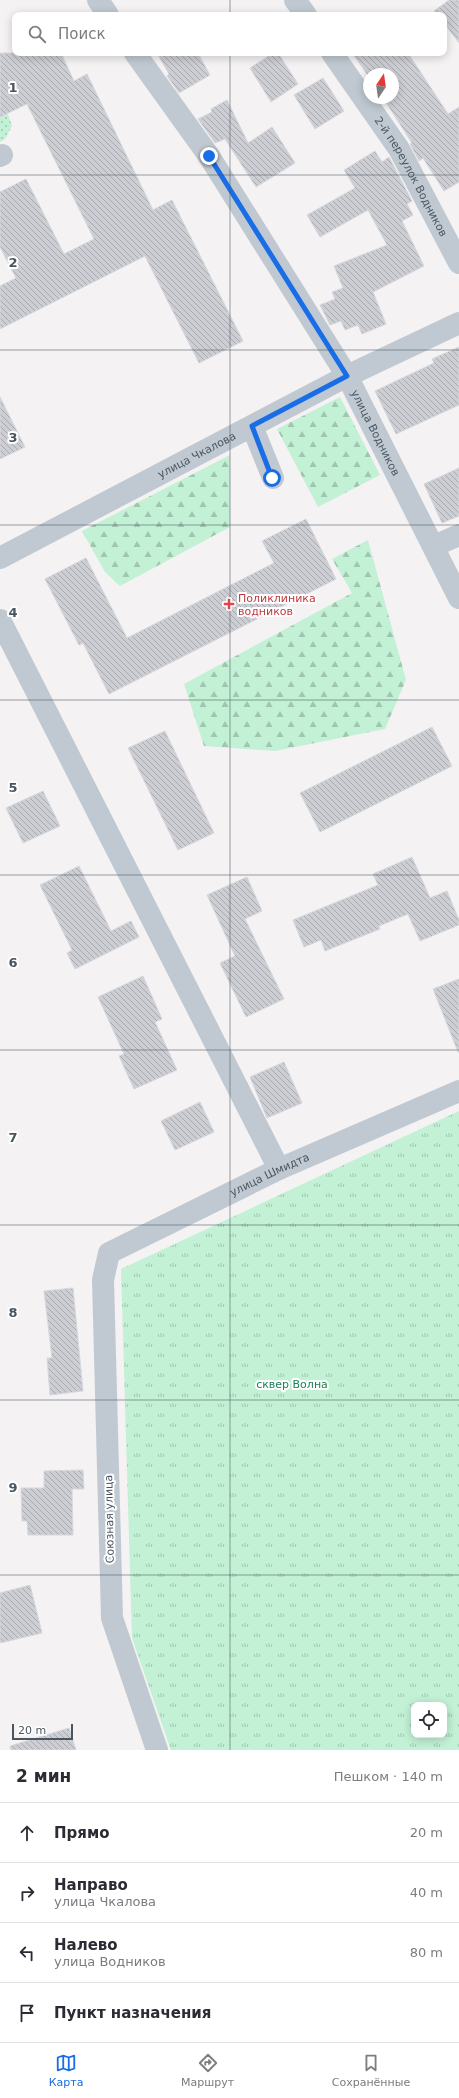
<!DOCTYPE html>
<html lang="ru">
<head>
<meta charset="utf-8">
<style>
	:root { --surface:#fff; --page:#f2f2f3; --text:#2b2b33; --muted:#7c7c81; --line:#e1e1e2; --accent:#196ee7 }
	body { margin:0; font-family:"DejaVu Sans",sans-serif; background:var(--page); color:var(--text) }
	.controls { position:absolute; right:12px; bottom:12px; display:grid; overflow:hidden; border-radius:8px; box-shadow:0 2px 10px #0003 }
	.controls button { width:36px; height:36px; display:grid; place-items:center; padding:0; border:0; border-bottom:1px solid var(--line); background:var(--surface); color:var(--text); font:20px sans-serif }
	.compass { position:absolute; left:363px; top:68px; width:36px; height:36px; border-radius:50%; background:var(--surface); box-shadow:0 2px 10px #0003; rotate:13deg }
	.scale { position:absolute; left:12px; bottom:10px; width:61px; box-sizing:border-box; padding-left:4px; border:2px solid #495560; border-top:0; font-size:11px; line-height:14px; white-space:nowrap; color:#495560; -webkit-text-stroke:3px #fff; paint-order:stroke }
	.stop { position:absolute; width:12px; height:12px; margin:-9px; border:3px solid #196ee7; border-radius:50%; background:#fff }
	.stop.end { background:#196ee7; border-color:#fff; box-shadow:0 1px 4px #0008 }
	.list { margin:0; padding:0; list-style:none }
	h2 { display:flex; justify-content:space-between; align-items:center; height:52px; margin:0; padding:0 16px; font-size:17px }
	h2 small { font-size:13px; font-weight:400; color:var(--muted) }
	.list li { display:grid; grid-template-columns:26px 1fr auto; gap:12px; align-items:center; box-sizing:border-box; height:60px; padding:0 16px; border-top:1px solid var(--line) }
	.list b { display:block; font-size:15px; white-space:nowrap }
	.list p { margin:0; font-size:13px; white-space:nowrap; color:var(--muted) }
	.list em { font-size:13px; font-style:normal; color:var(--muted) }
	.icon { flex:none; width:22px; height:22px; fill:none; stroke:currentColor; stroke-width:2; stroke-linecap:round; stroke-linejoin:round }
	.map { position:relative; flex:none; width:459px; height:1750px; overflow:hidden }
	.search { position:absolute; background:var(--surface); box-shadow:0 2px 10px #0003; left:12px; right:12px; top:12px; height:44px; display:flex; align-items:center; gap:10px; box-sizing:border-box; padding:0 14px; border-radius:8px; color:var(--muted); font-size:15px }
	.sheet { height:292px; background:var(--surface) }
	nav { display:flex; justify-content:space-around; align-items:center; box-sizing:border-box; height:56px; border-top:1px solid var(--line); background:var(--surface); font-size:11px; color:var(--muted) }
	nav a { display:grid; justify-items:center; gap:2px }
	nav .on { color:var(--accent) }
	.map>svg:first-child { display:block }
	.grass { fill:url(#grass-dots) }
	.forest { fill:url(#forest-firs) }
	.park { fill:url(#park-tufts); fill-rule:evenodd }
	.building { fill:url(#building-back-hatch); stroke:#d6d8dd }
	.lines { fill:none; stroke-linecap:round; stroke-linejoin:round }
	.minor { stroke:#c0c9d1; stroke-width:22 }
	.route { stroke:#196ee7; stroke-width:5 }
	.grid { fill:none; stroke:#495560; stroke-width:1; stroke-opacity:0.55 }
	.health-dot { fill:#e0444e; stroke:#fff; stroke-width:1.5 }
	.labels { text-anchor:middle; stroke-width:4; stroke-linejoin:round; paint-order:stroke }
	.street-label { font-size:11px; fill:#495560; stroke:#fff }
	.health-label { font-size:11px; fill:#be3a42; stroke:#fff; text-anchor:start }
	.park-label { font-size:11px; fill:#178450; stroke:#fff }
	.grid-label { font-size:13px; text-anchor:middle; font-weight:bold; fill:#495560; stroke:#fff; stroke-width:4; stroke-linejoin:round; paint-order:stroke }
</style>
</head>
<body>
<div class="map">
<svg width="459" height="1750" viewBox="0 0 459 1750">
	<defs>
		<pattern id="grass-dots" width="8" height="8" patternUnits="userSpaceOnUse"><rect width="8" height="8" fill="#c2f1d5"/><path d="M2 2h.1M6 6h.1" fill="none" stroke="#a0c6b0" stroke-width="1.8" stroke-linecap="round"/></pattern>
		<pattern id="forest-firs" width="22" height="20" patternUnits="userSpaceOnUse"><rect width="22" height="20" fill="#c2f1d5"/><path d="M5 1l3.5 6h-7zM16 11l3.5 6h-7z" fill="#a0c6b0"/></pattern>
		<pattern id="park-tufts" width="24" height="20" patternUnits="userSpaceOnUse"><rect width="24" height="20" fill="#c2f1d5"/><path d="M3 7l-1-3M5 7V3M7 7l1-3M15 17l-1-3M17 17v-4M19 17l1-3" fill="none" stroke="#a0c6b0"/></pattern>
		<pattern id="building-back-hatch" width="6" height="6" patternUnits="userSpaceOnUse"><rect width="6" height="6" fill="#ccced4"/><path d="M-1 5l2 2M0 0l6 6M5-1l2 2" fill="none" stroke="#a8aaaf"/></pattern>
	</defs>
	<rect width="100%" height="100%" fill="#f4f2f2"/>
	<path class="grass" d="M5 106 12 126 5 139 0 142V109Z"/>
	<path class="forest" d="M340 397 380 475 318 507 277 429Z
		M230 455V527L120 586 105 572 82 531Z
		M368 540 406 680 385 729 275 751 204 746 184 684 352 593 332 559Z"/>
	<path class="park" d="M459 1111V1750H171L132 1638 121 1269ZM414 1705H444V1735H414Z"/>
	<path class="building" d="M449 0H459V43L444 23V15H438L434 11Z
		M0 53H61L74 81 87 74 153 210 172 200 243 341 199 363 145 256 0 329V286L16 278 0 247V192L26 179 64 254 94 239 27 104 0 117Z
		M157 53H198L210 75 179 93 167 76 169 74Z
		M273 53H278L298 84 271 102 250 68Z
		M352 53H408L448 114 459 107V182L444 191 423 158 419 161 410 144 412 143 383 98H393V74H369V77Z
		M323 78 344 111 315 129 294 95Z
		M227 100 248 143 272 127 295 163 256 187 225 139 215 143 198 119 212 112 211 109Z
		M375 151 382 162 389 157 412 201 407 204 413 215 402 221 424 266 373 292 386 324 362 334 358 325 345 330 341 321 330 325 320 305 335 299 332 292 343 288 334 266 387 245 368 210 320 237 307 215 355 188 344 170Z
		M459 347V405L396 434 375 391 434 363 432 359Z
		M0 397 25 447 0 459Z
		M459 468V516L442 523 424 484Z
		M306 519 336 579 109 694 83 643 79 645 45 579 86 558 127 638 274 563 262 541Z
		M432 727 452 766 320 832 300 793Z
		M165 731 214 833 178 850 128 748Z
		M43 791 60 826 23 843 6 808Z
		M412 857 430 898 447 891 459 920V925L420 941 408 914 379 926 380 929 325 951 321 940 304 947 293 920 378 885 373 874Z
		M79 866 111 931 131 921 139 937 75 969 67 953 72 950 40 885Z
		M247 877 262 911 245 919 284 999 246 1017 220 963 235 956 207 895Z
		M143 976 162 1019 155 1022 177 1070 134 1089 119 1056 124 1054 98 997Z
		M459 979V1052H458L433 989Z
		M284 1062 302 1103 267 1118 250 1077Z
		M200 1102 214 1132 175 1150 161 1121Z
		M73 1288 83 1391 50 1395 47 1358H52L44 1291Z
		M83 1470 84 1489H72L73 1535H28L27 1521H22L21 1488H44V1471Z
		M30 1585 42 1633 0 1643V1593Z
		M69 1728 76 1750H11L10 1746Z"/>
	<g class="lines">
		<g class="minor">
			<path d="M98 0 108 15"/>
			<path d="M295 0 306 15"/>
			<path id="s1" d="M135 53 209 156 347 376 459 598"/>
			<path id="s2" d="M332 53 399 149 459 263"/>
			<path d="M0 156 2 155"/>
			<path d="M252 426 273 478"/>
			<path d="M434 546 459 535"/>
			<path id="s3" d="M0 558 347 376 459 323"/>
			<path d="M0 620 279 1169"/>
			<path id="s4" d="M157 1750 112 1618 103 1280 109 1253 279 1169 459 1091"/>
		</g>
	</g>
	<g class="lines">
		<path class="route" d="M209 156 347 376 252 426 272 478"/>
	</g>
	<path class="grid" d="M230 0V15M230 53V1750M0 175H459M0 350H459M0 525H459M0 700H459M0 875H459M0 1050H459M0 1225H459M0 1400H459M0 1575H459"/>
	<path class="health-dot" d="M227 598h4v4h4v4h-4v4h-4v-4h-4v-4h4z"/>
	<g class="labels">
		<g class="street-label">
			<text dy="4" stroke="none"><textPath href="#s2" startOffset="147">2-й переулок Водников</textPath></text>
			<text dy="4" stroke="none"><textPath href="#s1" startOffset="450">улица Водников</textPath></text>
			<text dy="4" stroke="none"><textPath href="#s3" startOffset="222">улица Чкалова</textPath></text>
			<text dy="4" stroke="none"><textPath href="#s4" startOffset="684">улица Шмидта</textPath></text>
			<text transform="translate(109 1519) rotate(-91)" y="4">Союзная улица</text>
		</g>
		<g class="health-label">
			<text x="238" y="602">Поликлиника<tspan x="238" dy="13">водников</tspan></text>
		</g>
		<g class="park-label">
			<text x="292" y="1388">сквер Волна</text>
		</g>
	</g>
	<g class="grid-label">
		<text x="13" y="92">1</text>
		<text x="13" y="267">2</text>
		<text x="13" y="442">3</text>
		<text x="13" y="617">4</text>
		<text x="13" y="792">5</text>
		<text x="13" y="967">6</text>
		<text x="13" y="1142">7</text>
		<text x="13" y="1317">8</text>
		<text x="13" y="1492">9</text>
	</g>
</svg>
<div class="controls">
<button><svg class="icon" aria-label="locate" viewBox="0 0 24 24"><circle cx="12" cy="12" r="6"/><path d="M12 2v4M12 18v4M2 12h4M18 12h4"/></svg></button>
</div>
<svg class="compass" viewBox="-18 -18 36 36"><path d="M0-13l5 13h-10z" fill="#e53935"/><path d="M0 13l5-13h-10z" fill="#7c7c81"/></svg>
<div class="scale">20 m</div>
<div class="stop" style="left:272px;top:478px"></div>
<div class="stop end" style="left:209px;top:156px"></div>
<div class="search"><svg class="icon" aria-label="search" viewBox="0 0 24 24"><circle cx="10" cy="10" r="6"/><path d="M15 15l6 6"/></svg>Поиск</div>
</div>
<section class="sheet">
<h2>2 мин<small>Пешком · 140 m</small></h2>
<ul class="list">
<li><svg class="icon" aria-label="ahead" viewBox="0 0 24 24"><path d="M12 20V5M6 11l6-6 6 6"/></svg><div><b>Прямо</b></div><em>20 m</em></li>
<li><svg class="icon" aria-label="right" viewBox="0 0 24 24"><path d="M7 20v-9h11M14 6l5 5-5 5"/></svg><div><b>Направо</b><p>улица Чкалова</p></div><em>40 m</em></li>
<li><svg class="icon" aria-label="left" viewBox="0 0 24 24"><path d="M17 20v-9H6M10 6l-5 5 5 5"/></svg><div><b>Налево</b><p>улица Водников</p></div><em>80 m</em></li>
<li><svg class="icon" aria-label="arrive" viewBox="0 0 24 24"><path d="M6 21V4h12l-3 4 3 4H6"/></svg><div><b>Пункт назначения</b></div></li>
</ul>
</section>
<nav>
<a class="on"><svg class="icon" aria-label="map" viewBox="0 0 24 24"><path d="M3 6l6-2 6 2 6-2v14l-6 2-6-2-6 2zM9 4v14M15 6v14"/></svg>Карта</a>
<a><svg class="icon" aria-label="directions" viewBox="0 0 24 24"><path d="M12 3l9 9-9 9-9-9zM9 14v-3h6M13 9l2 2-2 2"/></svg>Маршрут</a>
<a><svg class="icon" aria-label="saved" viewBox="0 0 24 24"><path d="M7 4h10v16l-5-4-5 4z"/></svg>Сохранённые</a>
</nav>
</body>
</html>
